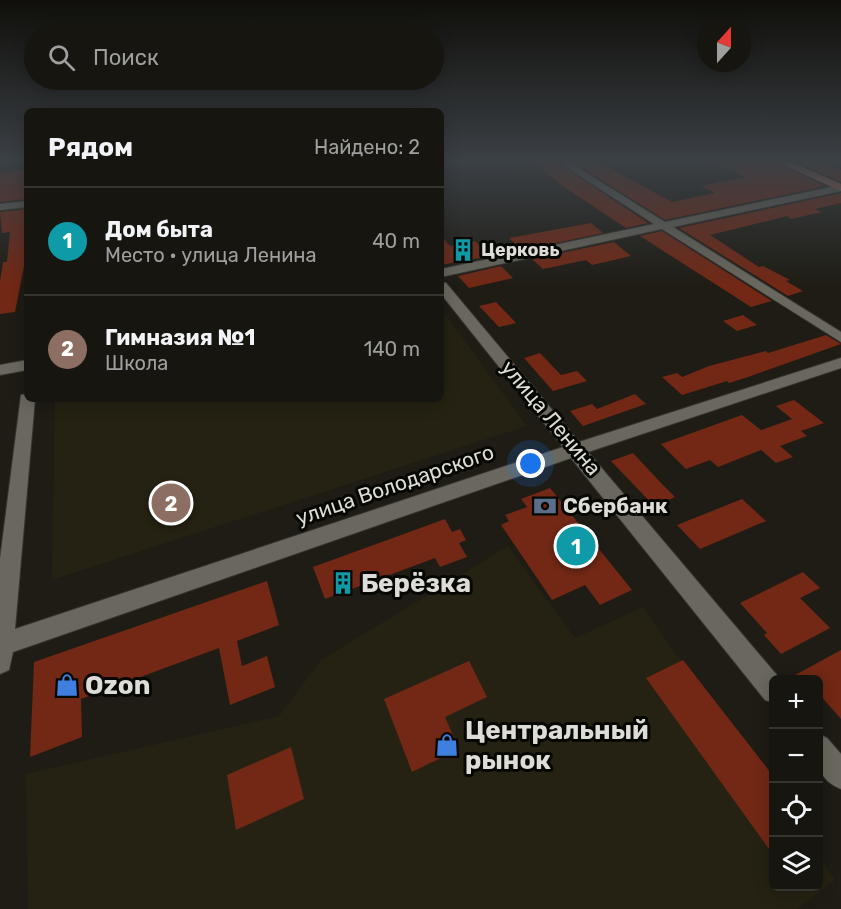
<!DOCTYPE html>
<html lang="ru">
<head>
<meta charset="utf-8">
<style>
	:root { --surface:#16150f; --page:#23221d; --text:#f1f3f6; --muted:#9e9f9e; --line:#35342f; --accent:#f59c95 }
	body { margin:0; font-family:Rubik,sans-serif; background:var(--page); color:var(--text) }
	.controls { position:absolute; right:18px; bottom:18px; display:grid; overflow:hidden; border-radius:9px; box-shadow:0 3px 15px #0003 }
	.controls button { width:54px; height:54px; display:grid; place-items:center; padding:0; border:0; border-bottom:2px solid var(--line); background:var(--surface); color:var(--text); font:30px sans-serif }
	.compass { position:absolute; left:697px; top:18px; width:54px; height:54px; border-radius:50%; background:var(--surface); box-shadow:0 3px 15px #0003; rotate:21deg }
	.you { position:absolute; left:531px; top:464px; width:21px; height:21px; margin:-15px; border:4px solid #fff; border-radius:50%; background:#1a73e8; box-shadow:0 0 0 9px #1a73e833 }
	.badge { display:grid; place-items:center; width:39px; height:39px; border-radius:50%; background:var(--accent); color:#fff; font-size:20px; font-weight:700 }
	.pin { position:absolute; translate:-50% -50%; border:3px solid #fff; box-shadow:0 2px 6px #0006 }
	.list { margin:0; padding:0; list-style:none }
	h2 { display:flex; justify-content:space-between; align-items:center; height:78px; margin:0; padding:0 24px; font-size:26px }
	h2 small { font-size:20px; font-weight:400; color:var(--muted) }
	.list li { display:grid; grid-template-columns:39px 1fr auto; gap:18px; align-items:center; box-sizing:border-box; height:108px; padding:0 24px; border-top:2px solid var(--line) }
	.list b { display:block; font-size:22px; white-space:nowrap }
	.list p { margin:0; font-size:20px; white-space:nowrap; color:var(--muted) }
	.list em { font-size:20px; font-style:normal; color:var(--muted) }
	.icon { flex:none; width:33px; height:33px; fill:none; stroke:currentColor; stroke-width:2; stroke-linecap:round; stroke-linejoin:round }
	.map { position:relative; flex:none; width:841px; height:909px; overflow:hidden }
	.search { position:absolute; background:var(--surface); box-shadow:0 3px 15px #0003; left:24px; top:24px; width:420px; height:66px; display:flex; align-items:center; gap:15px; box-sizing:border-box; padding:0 21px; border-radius:33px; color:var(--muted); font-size:22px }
	.panel { position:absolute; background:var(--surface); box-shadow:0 3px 15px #0003; left:24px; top:108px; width:420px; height:294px; border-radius:9px }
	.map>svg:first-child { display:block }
	.built { fill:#252213 }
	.building { fill:#722815 }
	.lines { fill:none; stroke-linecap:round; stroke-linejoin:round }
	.minor-casing { stroke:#373631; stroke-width:2 }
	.major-casing { stroke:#373631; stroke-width:2 }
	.minor { fill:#6a685e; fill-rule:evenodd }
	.major { fill:#ba6e63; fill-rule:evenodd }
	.labels { text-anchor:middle; stroke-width:6; stroke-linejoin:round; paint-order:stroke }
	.far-poi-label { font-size:18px; font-weight:bold; fill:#dddcd6; stroke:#070704; text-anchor:start }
	.street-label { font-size:21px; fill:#dddcd6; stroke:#070704 }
	.poi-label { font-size:21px; font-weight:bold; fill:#dddcd6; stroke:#070704; text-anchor:start }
	.near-poi-label { font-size:26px; font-weight:bold; fill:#dddcd6; stroke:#070704; text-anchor:start }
</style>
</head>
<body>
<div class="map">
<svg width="841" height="909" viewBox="0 0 841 909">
	<rect width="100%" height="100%" fill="#1e1c14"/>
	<path class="built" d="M441 309 527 426 52 580 55 399H441Z
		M508 546 575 638 643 607 773 792 774 886H818L819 856 835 880 797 909H28L26 774 279 716 321 660Z"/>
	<path class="building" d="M531 159H552L648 223 626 228 561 185Z
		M568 159H593L672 202 715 193 701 186 746 177 716 163 736 159H769L825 186 665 220Z
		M789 159H814L841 170V182Z
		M27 169V199L0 202V173Z
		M841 193V203L815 209 822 212 791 219 787 216 710 235 759 267 763 266 790 280 786 281 803 291 788 296 679 228Z
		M27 209 26 256 15 312 0 314V281L3 262H7L10 232 2 233 0 212Z
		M591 223 603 233 522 250 509 238Z
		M662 231 772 301 751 307 640 236Z
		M441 236 450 246 475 241 491 256 441 265Z
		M614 242 631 256 592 265 586 260 543 269 532 259Z
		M501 266 513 278 469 288 458 276Z
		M496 302 516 323 499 327 479 306Z
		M743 315 757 325 737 331 723 321Z
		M826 335 841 344 748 377 729 383 727 381 682 395 662 377 677 373 682 377 709 366 766 351 768 353Z
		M540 353 561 375 577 371 587 381 553 391 524 358Z
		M635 394 646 404 583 426 570 411 592 404 597 409Z
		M794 400 824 423 801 431 807 436 780 446 793 457 776 463 761 450 718 467 710 460 686 469 661 444 742 415 761 430 792 419 776 406Z
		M633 453 662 484 675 497 654 506 611 461Z
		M550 488 632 590 600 605 585 585 552 600 501 525 509 521 505 515 527 507 521 499Z
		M742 499 766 521 700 549 677 525Z
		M445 519 452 532 460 529 466 540 459 543 467 557 440 567 435 558 325 599 313 567Z
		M803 572 820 588 800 598 830 628 781 654 764 635 767 633 740 603Z
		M267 581 279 625 237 641 242 666 267 656 275 687 230 705 219 648 81 699 82 737 30 757 34 662Z
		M841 650V719L819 694V680H786Z
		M683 660 774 777V856L646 678Z
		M469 661 487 697 445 717 459 749 412 772 384 699Z
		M291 747 304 799 236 830 227 775Z"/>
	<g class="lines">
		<g class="minor-casing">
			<path id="minor" d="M554 159H564L665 222 841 185V191L673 227 841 332V342L662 229 441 277V269L654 224Z
				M27 201V207L0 210V204Z
				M441 282 446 283 579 442 841 358V368L588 452 781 680H774V703L765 700 571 458 13 652 9 670 0 674V559L21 395 27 394V399H35L15 629 563 447 441 294Z
				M27 360V370L0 375V365Z
				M818 734 827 738 841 754V789C814 778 818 759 818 734Z"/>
		</g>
		<g class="major-casing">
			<path id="major" d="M771 159H783L841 184V191Z"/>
		</g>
		<use href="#minor" class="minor"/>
		<use href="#major" class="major"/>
	</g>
	<linearGradient id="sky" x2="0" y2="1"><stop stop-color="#100f0b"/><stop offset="0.56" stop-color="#3b4045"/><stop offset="1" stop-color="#3b4045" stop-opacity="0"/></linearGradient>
	<rect width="841" height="286" fill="url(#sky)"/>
	<defs>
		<g id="building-bare" transform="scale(1.8)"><path d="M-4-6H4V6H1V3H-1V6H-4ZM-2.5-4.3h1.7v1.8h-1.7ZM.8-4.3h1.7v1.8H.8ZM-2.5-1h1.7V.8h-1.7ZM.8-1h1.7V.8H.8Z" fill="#0f9aa8" stroke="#070704" stroke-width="2.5" paint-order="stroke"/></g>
		<g id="bank-bare" transform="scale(1.8)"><path d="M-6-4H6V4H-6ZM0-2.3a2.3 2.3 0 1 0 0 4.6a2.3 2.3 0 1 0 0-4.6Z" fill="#5c6f8a" stroke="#070704" stroke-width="2.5" paint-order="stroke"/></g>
		<g id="shop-bare" transform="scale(1.8)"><path d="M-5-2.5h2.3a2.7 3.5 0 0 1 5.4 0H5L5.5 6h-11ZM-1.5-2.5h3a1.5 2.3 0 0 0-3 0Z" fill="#3f7fe0" stroke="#070704" stroke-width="2.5" paint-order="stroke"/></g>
	</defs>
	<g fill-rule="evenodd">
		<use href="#building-bare" x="463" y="250"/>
		<use href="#bank-bare" x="545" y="506"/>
		<use href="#building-bare" x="343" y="583"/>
		<use href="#shop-bare" x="67" y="685"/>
		<use href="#shop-bare" x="447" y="745"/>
	</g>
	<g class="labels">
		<g class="far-poi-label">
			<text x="481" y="256">Церковь</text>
		</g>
		<g class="street-label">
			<text transform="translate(551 418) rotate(50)" y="7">улица Ленина</text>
			<text transform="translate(395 485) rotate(-19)" y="7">улица Володарского</text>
		</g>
		<g class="poi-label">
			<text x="563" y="513">Сбербанк</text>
		</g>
		<g class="near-poi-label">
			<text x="361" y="592">Берёзка</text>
			<text x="85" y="694">Ozon</text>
			<text x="465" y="739">Центральный<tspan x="465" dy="30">рынок</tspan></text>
		</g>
	</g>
</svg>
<div class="controls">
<button>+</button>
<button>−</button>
<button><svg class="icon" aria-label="locate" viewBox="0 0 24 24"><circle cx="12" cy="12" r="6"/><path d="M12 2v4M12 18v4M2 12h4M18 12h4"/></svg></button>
<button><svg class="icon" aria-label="layers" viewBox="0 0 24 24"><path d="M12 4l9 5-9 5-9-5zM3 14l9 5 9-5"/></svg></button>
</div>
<svg class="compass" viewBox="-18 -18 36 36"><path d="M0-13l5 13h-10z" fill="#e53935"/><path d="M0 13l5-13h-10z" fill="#9e9f9e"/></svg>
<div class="you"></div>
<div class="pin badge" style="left:576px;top:546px;background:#0f9aa8">1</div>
<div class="pin badge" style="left:171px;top:503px;background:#8d6e63">2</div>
<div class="search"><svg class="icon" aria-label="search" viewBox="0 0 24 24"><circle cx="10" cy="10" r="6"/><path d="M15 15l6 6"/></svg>Поиск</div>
<section class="panel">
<h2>Рядом<small>Найдено: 2</small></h2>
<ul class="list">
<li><span class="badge" style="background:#0f9aa8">1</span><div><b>Дом быта</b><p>Место · улица Ленина</p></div><em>40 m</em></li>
<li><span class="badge" style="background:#8d6e63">2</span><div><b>Гимназия №1</b><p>Школа</p></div><em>140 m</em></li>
</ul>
</section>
</div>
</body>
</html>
